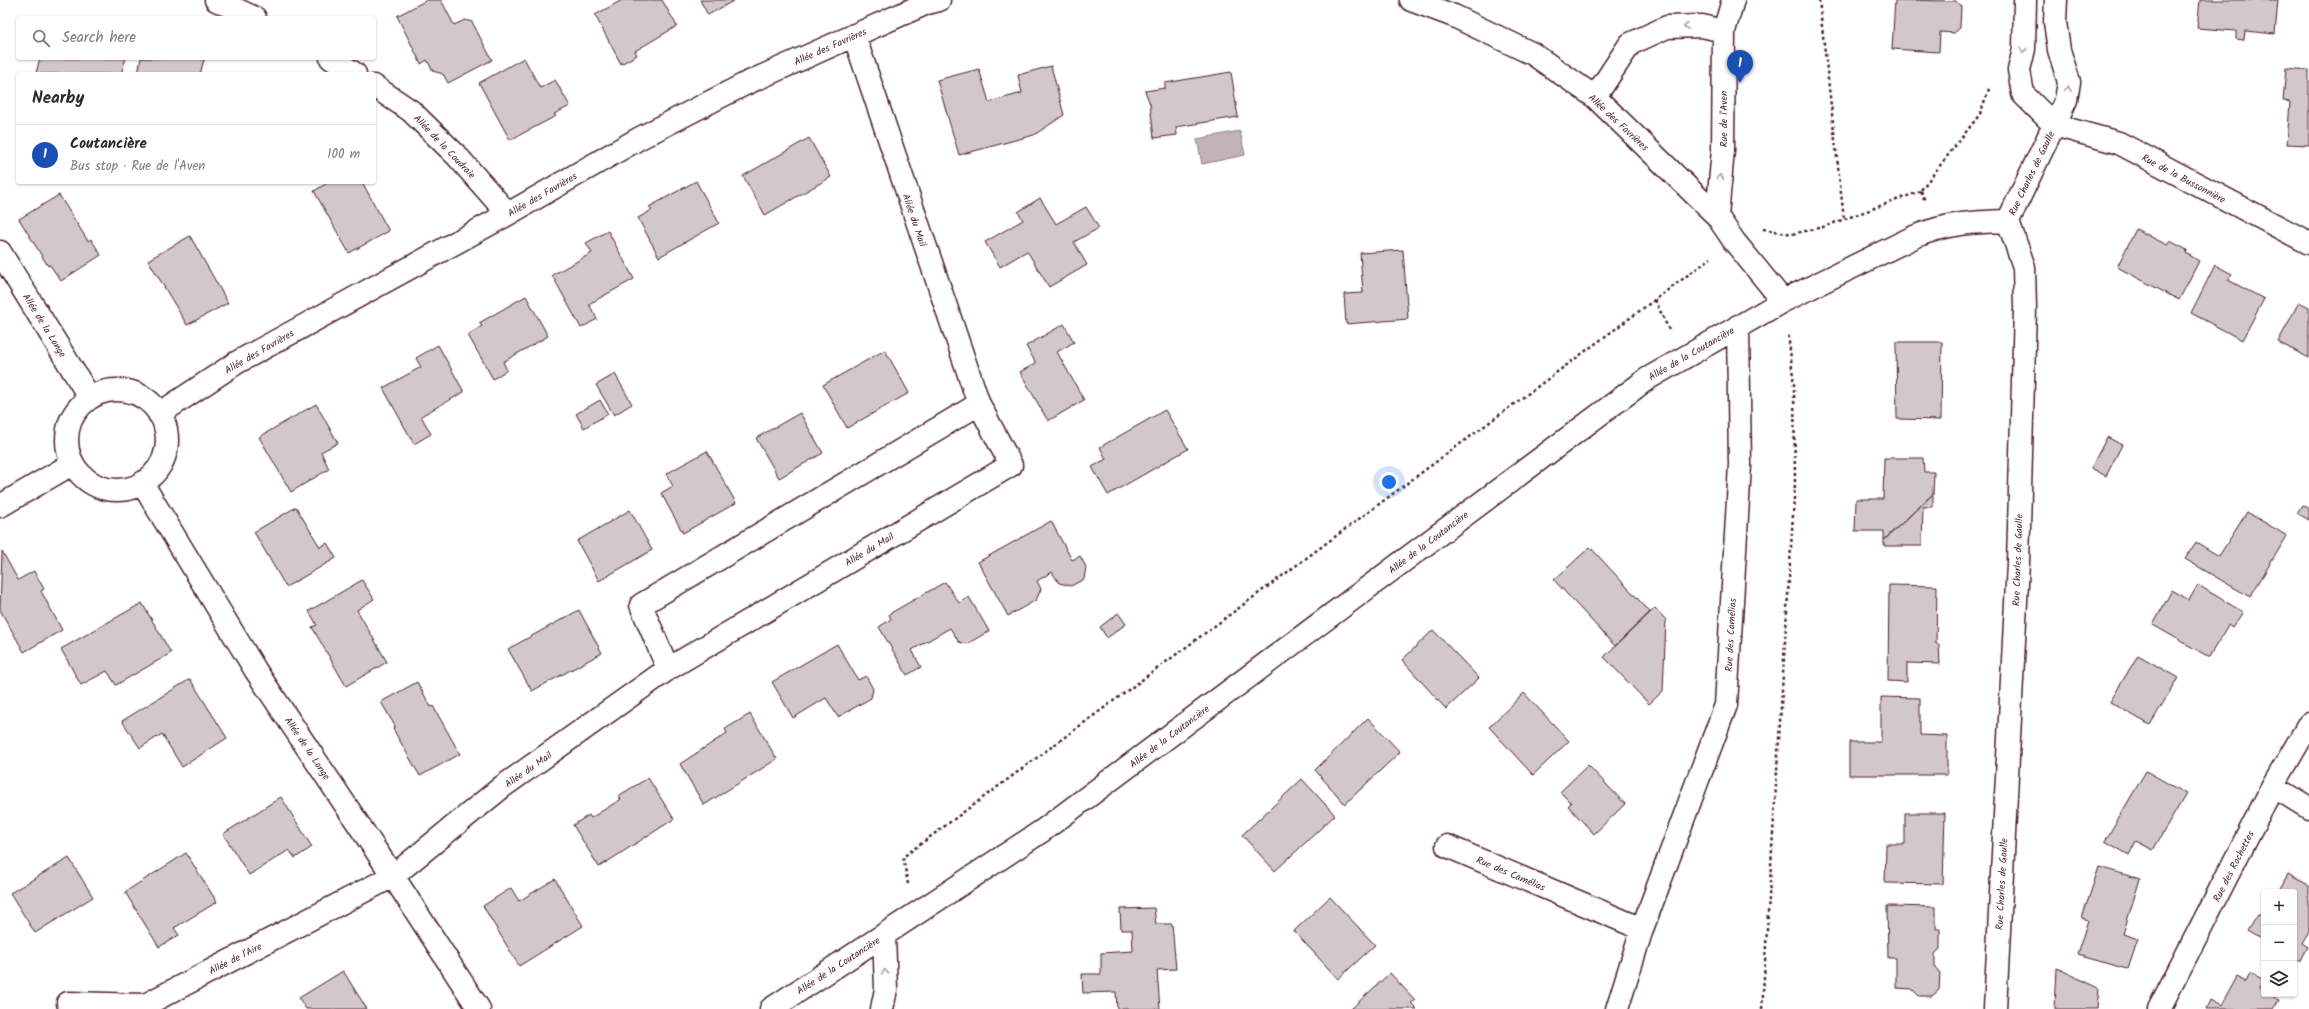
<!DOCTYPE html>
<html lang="en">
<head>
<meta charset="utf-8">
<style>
	:root { --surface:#fff; --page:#f2f2f3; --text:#2b2b33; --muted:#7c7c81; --line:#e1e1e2; --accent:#db2777 }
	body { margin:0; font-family:Kalam,sans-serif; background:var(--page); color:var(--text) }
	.controls { position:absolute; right:12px; bottom:12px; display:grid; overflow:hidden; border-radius:4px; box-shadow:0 1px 3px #0004 }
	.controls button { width:36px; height:36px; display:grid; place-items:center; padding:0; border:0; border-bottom:1px solid var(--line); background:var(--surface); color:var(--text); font:20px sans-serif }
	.you { position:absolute; left:1389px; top:482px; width:14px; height:14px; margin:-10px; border:3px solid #fff; border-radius:50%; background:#1a73e8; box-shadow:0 0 0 6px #1a73e833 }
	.badge { display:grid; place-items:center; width:26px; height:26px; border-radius:50%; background:var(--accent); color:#fff; font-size:13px; font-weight:700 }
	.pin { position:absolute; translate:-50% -33px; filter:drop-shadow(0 1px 2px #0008) }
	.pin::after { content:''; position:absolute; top:21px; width:14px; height:12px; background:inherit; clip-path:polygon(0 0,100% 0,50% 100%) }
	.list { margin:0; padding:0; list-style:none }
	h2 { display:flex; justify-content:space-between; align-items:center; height:52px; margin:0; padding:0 16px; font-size:17px }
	h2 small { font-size:13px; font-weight:400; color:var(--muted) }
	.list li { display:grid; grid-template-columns:26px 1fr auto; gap:12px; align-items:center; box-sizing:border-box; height:60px; padding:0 16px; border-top:1px solid var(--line) }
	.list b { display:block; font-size:15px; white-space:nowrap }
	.list p { margin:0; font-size:13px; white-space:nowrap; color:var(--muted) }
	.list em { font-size:13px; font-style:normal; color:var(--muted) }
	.icon { flex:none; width:22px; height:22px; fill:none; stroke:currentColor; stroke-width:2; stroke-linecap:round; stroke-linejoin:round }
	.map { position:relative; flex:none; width:2309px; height:1009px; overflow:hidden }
	.search { position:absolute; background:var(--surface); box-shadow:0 1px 3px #0004; left:16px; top:16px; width:360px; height:44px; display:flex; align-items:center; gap:10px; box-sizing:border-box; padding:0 14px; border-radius:4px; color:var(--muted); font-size:15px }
	.panel { position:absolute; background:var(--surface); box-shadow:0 1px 3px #0004; left:16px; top:72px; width:360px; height:112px; border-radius:4px }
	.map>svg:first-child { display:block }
	.water { fill:#c1b3b6; stroke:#91787e }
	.building { fill:#d2c7cb; stroke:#4a1f2b }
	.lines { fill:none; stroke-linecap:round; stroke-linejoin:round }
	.minor-casing { stroke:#4a1f2b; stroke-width:25 }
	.path { stroke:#4a1f2b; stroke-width:2.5; stroke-dasharray:3 3; stroke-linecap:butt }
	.minor { stroke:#fff; stroke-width:22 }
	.oneway { stroke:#ae9aa0 }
	.labels { text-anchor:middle; stroke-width:3; stroke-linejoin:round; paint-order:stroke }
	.street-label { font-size:10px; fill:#4a1f2b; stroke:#fff }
</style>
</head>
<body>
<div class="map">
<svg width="2309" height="1009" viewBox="0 0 2309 1009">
	<rect width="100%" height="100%" fill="#fff"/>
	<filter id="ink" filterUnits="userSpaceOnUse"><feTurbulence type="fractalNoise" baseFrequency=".025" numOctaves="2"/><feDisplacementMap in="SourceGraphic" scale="8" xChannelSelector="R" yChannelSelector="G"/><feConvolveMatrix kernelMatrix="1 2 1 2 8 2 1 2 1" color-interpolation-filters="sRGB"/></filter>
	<g filter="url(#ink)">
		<path class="water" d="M1240 131 1245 155 1202 164 1197 139Z"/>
		<path class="building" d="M427 0H441L454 25 465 20 472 22 492 60 448 83 443 74 433 71 427 60 421 64 397 16Z
			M622 0H662L677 26 635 51 637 55 621 64 595 15Z
			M700 0H735L708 15Z
			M1895 0 1956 1 1961 7 1960 28 1954 33 1940 32 1939 52 1892 49Z
			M2200 0H2278L2275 34 2245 31 2244 40 2236 39V31L2197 28Z
			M40 58H126L121 74H41L36 73Z
			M141 58H197L204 60 200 74H138Z
			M524 58 540 88 555 80 570 106 554 114 556 116 510 140 479 83Z
			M1051 66 1064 115 1034 135 959 155 937 80 979 69 989 102 1022 93 1018 75Z
			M2286 68 2309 70V145L2287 144 2290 102 2283 101Z
			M1231 72 1238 117 1176 127 1177 135 1154 138 1150 104 1145 91 1165 88V83Z
			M809 138 831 177 765 215 743 176Z
			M696 181 719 223 659 257 638 218 652 210 649 207Z
			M329 182H362L389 231 349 253 314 191Z
			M59 195 88 241 91 239 101 255 61 281 50 265 48 266 19 219Z
			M1040 198 1056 224 1086 207 1099 228 1074 242 1087 265 1049 287 1027 251 1000 267 985 242 1023 220 1018 212Z
			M2136 229 2167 245 2170 241 2187 250 2186 253 2199 261 2179 300 2117 267Z
			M608 231 634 279 589 304 597 319 581 328 552 275 592 253 586 243Z
			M190 236 228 303 187 325 148 260Z
			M1403 250 1408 319 1346 324 1344 294 1363 293 1360 253Z
			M2215 265 2232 274 2228 280 2264 299 2242 340 2191 313Z
			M526 296 548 336 503 362 507 370 493 379 468 335 482 326 479 323Z
			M2299 302 2309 307V358L2278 342Z
			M1064 324 1074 342 1057 352 1084 400 1048 421 1020 372 1036 363 1026 346Z
			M1896 342H1942L1941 420 1897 419Z
			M438 345 464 392 421 416 431 434 414 444 383 388 421 367 416 358Z
			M885 350 909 393 847 428 823 385Z
			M615 374 632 404 614 415 596 385Z
			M600 400 608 414 584 428 576 414Z
			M316 404 338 443 321 452 329 469 291 492 259 437Z
			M1165 410 1188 449 1108 495 1092 467 1106 459 1100 447Z
			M800 413 823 453 779 478 756 438Z
			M2107 437 2122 445 2106 476 2091 468Z
			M707 451 736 503 683 533 661 493 673 486 666 474Z
			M1884 458H1923L1924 472H1934L1933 494 1884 540V531H1855L1856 499H1883Z
			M1933 494V507H1923L1922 546H1884V540Z
			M2302 505 2309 509V520L2297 513Z
			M296 507 320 547 327 543 336 558 286 587 254 532Z
			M630 510 652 550 599 581 577 541Z
			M2247 512 2287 536 2250 597 2185 559 2196 542 2219 556Z
			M1051 521 1072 560 1080 556 1086 567 1084 579 1071 586 1059 583 1052 572 1037 581 1041 589 1036 600 1008 616 978 562Z
			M1590 547 1650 612 1615 646 1554 580Z
			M2 551 18 580 34 571 44 589 41 591 62 630 24 652 0 610Z
			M362 580 374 599 357 610 387 662 346 686 312 627 317 625 309 611Z
			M945 582 959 603 969 597 989 631 967 644 959 642 950 628 912 650 921 667 907 675 879 627 891 619 889 614Z
			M1889 585 1937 586 1936 644H1939L1940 664 1907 663V682L1888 681Z
			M2198 585 2243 612 2232 628 2228 625 2209 657 2153 625 2172 590 2189 600Z
			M142 603 171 653 116 685 107 671 81 685 61 649Z
			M1655 608 1666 620 1663 691 1649 704 1604 657Z
			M579 610 602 653 532 691 508 649Z
			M1118 613 1126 624 1107 638 1100 627Z
			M1433 630 1479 678 1446 709 1402 660Z
			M837 644 858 680 866 676 873 689 871 698 838 717 826 698 793 718 772 682Z
			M2138 655 2178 678 2150 725 2110 702Z
			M190 679 227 738 182 767 162 734 140 748 122 721Z
			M417 682 431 707 433 706 460 754 420 776 393 729 395 726 381 702Z
			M1524 693 1569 741 1533 775 1489 727Z
			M1881 697 1920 698V735L1947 736V775H1849V742H1881Z
			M750 714 777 759 704 805 680 764 727 733 725 729Z
			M1368 718 1400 752 1345 804 1315 770Z
			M1588 765 1625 804 1594 834 1568 806 1571 803 1560 792Z
			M2146 771 2186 794 2153 850 2136 841 2129 855 2105 841Z
			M648 778 674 819 599 867 573 825 589 815 591 818 621 799 618 796Z
			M1302 779 1335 815 1275 871 1242 835Z
			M281 797 312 847 295 858 289 850 249 875 223 834Z
			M1905 813H1945L1943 884 1885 883 1886 844H1905Z
			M186 853 217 902 174 928 179 935 159 947 125 892Z
			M69 858 93 897 35 933 10 893Z
			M2099 867 2140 879 2123 934 2138 939 2128 969 2077 955 2088 920 2082 918Z
			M2288 874 2309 886V931L2302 943 2308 947 2300 962 2294 958V892H2278Z
			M555 879 583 926 519 966 483 906 511 888 519 901Z
			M1330 897 1375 945 1338 979 1294 931Z
			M1887 906 1936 907V929H1940V949L1935 954V967L1940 973 1939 990 1932 996H1919L1912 989 1896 988V958H1888Z
			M1154 908 1156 924H1172L1176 969 1157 970 1160 1009H1117L1116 992 1083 993 1082 974H1101V953L1133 951 1132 930H1121L1120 909Z
			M2264 909V941L2247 931 2257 915 2259 916Z
			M2057 968 2099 988 2097 1009H2055Z
			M343 971 367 1009H306L299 998Z
			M1390 973 1415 1000 1411 1003 1417 1009H1351Z
			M2250 974 2263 981 2259 989 2264 994 2279 1000 2274 1009H2206L2210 1000 2221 1006 2237 977 2246 982Z"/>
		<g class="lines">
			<g class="minor-casing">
				<path id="minor" d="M216 0 255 18
					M1411 0 1454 16 1533 54 1595 97 1717 216 1734 241 1783 301
					M2025 0 2024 49 2019 70 2023 94 2054 125 2119 143 2309 243
					M854 35 979 404
					M331 58 355 74
					M374 86 411 111 457 156 508 214
					M1595 97 1630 44 1667 27 1702 26 1724 31
					M1717 216 1723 150 1724 31 1733 0
					M0 252 90 398
					M67 440a50 50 0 1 1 100 0a50 50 0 1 1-100 0Z
					M159 414 236 363 508 214 640 138 745 84 927 3 939 0
					M142 483 256 671 393 876 479 1009
					M0 506 72 464
					M2273 786 2309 808
					M1447 846 1642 929
					M68 1003 145 1005 393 876 502 787 668 669 1011 465 979 404 641 605 668 669
					M771 1009 1042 831 1647 379 1783 301 1914 237C1947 223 1973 222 2008 221
					M882 1009 886 989 884 935
					M1617 1009 1642 929 1726 705 1740 465 1738 326
					M1995 1009 2018 563 2025 308 2024 267 2008 221 2066 100 2069 82 2059 50 2055 22 2056 0
					M2159 1009 2273 786 2309 724"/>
			</g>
			<path class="path" d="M1819 0 1844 219
				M1921 190 1980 114 1990 86
				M1921 191 1925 201
				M1763 229 1792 234 1823 227 1921 191
				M1655 300 1670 332
				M908 884 903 857 1711 258
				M1762 1009 1795 483 1794 385 1788 333"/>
			<use href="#minor" class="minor"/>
		</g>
		<defs><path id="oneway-chevron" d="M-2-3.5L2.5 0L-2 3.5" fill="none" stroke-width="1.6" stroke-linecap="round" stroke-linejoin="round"/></defs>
		<g class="oneway">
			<use href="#oneway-chevron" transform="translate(1686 26) rotate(178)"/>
			<use href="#oneway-chevron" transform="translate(2023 50) rotate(99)"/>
			<use href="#oneway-chevron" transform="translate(2068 89) rotate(-82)"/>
			<use href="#oneway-chevron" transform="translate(1720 177) rotate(-85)"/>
			<use href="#oneway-chevron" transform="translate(885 972) rotate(-92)"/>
		</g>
	</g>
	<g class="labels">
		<g class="street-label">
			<text transform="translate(830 46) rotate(-24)" y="4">Allée des Favrières</text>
			<text transform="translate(1723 119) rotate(-90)" y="4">Rue de l'Aven</text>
			<text transform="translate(1619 122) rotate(43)" y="4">Allée des Favrières</text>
			<text transform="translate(445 146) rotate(46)" y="4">Allée de la Coudraie</text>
			<text transform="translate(2031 173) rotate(-64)" y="4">Rue Charles de Gaulle</text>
			<text transform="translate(2184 178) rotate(28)" y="4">Rue de la Bussonnière</text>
			<text transform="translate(542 194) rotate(-30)" y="4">Allée des Favrières</text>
			<text transform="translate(915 220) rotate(71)" y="4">Allée du Mail</text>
			<text transform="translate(45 325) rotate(58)" y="4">Allée de la Longe</text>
			<text transform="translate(259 351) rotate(-30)" y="4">Allée des Favrières</text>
			<text transform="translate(1691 353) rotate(-30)" y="4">Allée de la Coutancière</text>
			<text transform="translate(1428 542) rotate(-37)" y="4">Allée de la Coutancière</text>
			<text transform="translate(869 549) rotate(-31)" y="4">Allée du Mail</text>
			<text transform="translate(2017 560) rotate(-88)" y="4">Rue Charles de Gaulle</text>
			<text transform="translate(1730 635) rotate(-87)" y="4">Rue des Camélias</text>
			<text transform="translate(1169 736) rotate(-37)" y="4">Allée de la Coutancière</text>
			<text transform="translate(308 748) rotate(56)" y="4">Allée de la Longe</text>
			<text transform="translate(528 769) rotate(-35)" y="4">Allée du Mail</text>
			<text transform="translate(2233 866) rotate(-63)" y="4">Rue des Rochettes</text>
			<text transform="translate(1511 873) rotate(23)" y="4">Rue des Camélias</text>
			<text transform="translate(2001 884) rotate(-87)" y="4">Rue Charles de Gaulle</text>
			<text transform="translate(235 958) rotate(-27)" y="4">Allée de l'Aire</text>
			<text transform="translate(838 965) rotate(-33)" y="4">Allée de la Coutancière</text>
		</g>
	</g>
</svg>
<div class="controls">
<button>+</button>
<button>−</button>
<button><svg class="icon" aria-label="layers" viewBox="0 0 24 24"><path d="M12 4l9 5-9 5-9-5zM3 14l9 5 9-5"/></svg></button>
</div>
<div class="you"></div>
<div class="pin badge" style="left:1740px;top:83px;background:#1a4fb4">1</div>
<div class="search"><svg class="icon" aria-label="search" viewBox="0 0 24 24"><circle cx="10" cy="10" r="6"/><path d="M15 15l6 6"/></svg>Search here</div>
<section class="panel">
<h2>Nearby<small></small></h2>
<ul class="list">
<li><span class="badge" style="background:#1a4fb4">1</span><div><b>Coutancière</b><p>Bus stop · Rue de l'Aven</p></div><em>100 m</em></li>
</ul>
</section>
</div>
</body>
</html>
